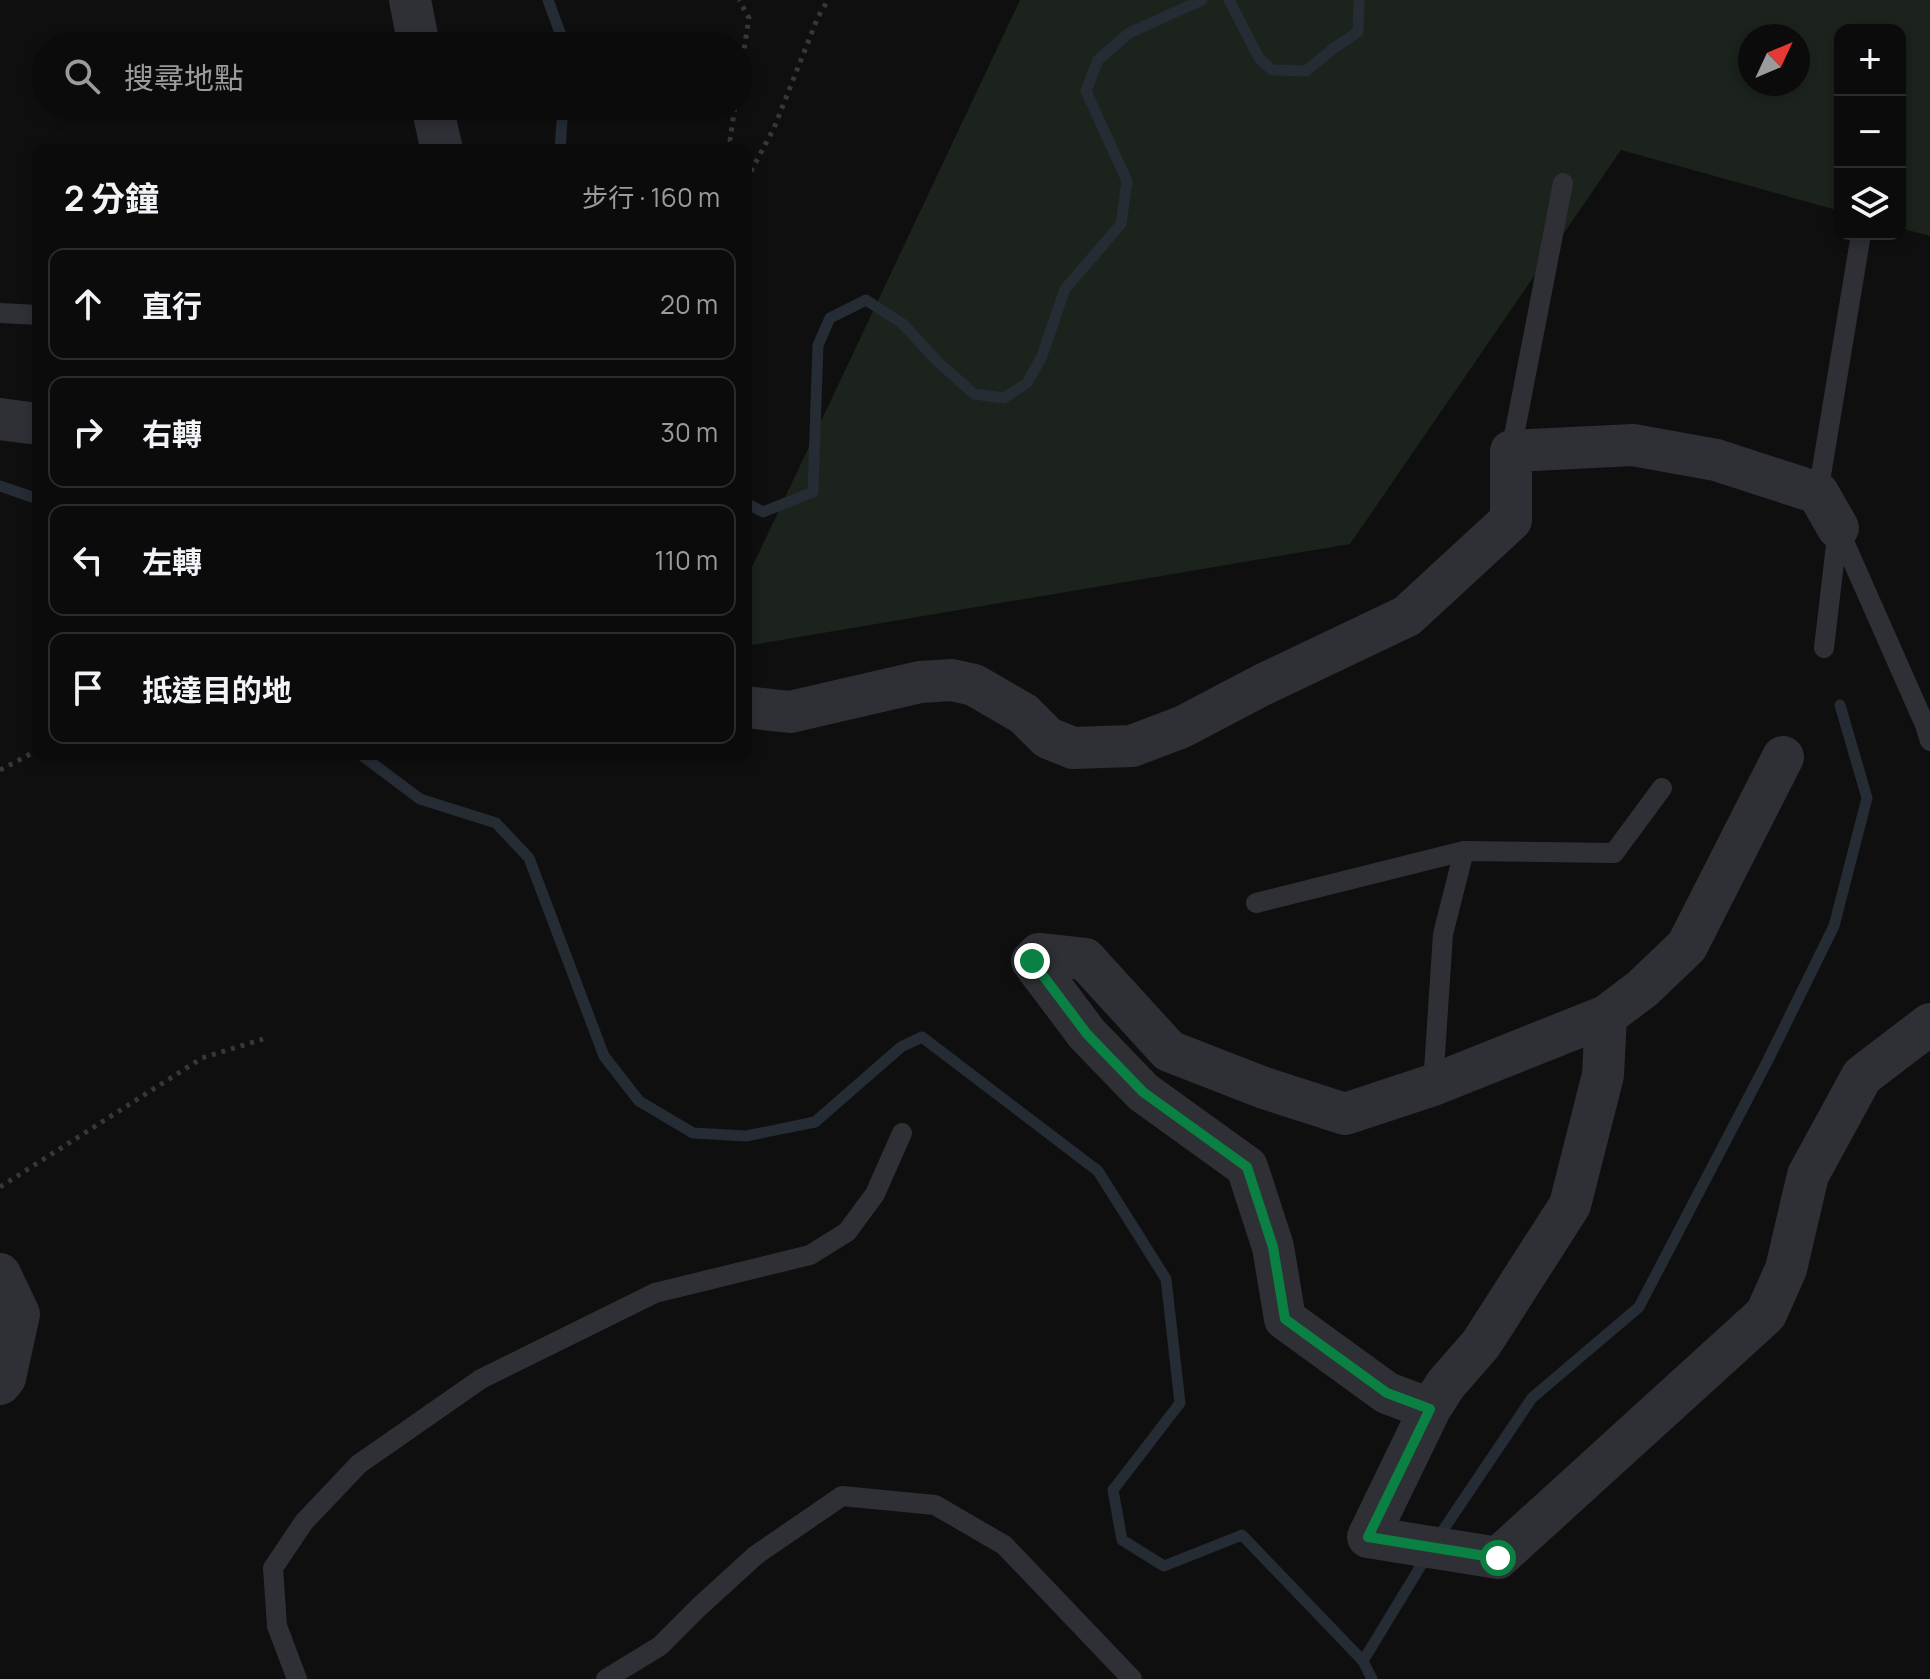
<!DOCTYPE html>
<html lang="zh-TW">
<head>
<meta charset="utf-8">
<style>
	:root { --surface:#0b0b0c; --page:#141415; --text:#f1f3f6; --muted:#9a9b9d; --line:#2b2b2d }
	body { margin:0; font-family:Manrope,"Noto Sans TC",sans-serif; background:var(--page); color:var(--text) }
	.controls { position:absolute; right:24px; top:24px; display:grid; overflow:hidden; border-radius:16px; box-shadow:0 4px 12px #0003 }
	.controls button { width:72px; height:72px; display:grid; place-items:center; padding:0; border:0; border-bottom:2px solid var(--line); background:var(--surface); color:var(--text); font:40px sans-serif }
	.compass { position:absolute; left:1738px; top:24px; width:72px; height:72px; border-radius:50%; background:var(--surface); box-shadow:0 4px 12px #0003; rotate:46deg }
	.stop { position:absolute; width:24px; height:24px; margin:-18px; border:6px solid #0b8043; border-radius:50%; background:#fff }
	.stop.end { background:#0b8043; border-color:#fff; box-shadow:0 2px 8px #0008 }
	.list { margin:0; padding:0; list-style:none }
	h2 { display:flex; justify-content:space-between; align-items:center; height:104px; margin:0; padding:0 32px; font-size:34px }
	h2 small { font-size:26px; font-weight:400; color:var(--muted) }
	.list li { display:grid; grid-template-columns:52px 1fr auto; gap:24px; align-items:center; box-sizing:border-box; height:112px; margin:0 16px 16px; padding:0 16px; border:2px solid var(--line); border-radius:16px }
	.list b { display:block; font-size:30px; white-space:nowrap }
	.list em { font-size:26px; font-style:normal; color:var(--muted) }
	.icon { flex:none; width:44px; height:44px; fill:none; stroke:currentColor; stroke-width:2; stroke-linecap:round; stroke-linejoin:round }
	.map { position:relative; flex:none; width:1930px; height:1679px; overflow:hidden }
	.search { position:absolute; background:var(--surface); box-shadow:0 4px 12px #0003; left:32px; top:32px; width:720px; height:88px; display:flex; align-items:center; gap:20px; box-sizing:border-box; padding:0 28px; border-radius:44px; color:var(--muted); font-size:30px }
	.panel { position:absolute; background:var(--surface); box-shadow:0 4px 12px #0003; left:32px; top:144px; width:720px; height:616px; border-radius:16px }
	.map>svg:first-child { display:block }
	.green { fill:#1b231c; fill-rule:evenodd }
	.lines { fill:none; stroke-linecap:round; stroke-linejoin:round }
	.stream { stroke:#252c34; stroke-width:11 }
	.path { stroke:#35373c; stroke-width:5; stroke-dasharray:4 6; stroke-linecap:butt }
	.lane { stroke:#2f3035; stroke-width:20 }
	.street { stroke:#2f3035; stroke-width:42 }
	.route { stroke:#0b8043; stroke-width:10 }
</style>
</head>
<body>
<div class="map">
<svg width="1930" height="1679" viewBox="0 0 1930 1679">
	<rect width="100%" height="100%" fill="#0f0f10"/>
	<path class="green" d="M1020 0H1930V236L1900 228V30H1840V211L1621 150 1350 544 746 646V580ZM1750 36H1798V84H1750Z"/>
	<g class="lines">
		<path class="stream" d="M548 0 565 46
			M1229 0 1259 58 1272 70 1306 71 1334 48 1358 32 1359 0
			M560 150 563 106
			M0 486 38 499
			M746 503 763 512 813 492 818 345 830 318 866 300 903 324 937 361 974 394 1004 398 1027 383 1042 356 1065 289 1121 224 1127 181 1086 91 1098 60 1129 33 1202 0
			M360 754 420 799 496 823 529 858 604 1056 639 1101 693 1133 746 1136 815 1122 901 1047 922 1037 1098 1171 1166 1279 1180 1403 1113 1490 1122 1540 1164 1566 1242 1535 1363 1661 1372 1679
			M1437 1539 1532 1398 1639 1307 1768 1060 1834 926 1867 798 1840 705
			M1363 1661 1428 1554"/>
		<path class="path" d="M738 88 749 18 739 0
			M735 150 730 140 735 106
			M746 170 749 175 774 128 818 17 828 0
			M0 770 38 750
			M0 1187 202 1058 263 1039"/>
		<path class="lane" d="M0 313 38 315
			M1511 451 1563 183
			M1818 493 1861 234
			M1838 528 1925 725 1930 741
			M1824 648 1838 528
			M1256 903 1464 851 1614 853 1662 788
			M1433 1085 1443 934 1464 851
			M297 1679 277 1626 273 1568 304 1522 359 1464 481 1379 655 1293 810 1255 847 1232 875 1194 902 1133
			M606 1679 660 1646 699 1607 756 1555 842 1496 935 1505 1004 1545 1132 1679"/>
		<path class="street" d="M410 0 419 46
			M432 106 442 150
			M0 419 38 424
			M746 707 790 712 920 682 952 680 974 685 1024 714 1048 738 1073 748 1132 746 1182 727 1262 685 1407 616 1511 520V451L1633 445 1716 460 1818 493 1838 528
			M1606 1016 1603 1075 1570 1205 1481 1344 1446 1384 1430 1409 1368 1537 1498 1558 1766 1314 1786 1269 1808 1175 1862 1076 1930 1024
			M0 1274 19 1314 5 1378 0 1384
			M1430 1409 1387 1393 1285 1319 1273 1247 1247 1167 1143 1092 1087 1034 1032 961 1039 954 1085 959 1169 1051 1264 1088 1345 1114 1433 1085 1606 1016 1642 989 1687 946 1783 757"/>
	</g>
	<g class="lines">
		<path class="route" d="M1032 961 1087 1034 1143 1092 1247 1167 1273 1247 1285 1319 1387 1393 1430 1409 1368 1537 1498 1558"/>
	</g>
</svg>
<div class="controls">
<button>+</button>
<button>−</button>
<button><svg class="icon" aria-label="layers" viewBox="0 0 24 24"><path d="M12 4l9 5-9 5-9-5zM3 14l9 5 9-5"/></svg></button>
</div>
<svg class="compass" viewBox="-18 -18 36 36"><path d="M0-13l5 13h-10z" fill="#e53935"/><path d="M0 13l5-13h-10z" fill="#9a9b9d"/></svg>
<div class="stop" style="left:1498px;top:1558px"></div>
<div class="stop end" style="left:1032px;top:961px"></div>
<div class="search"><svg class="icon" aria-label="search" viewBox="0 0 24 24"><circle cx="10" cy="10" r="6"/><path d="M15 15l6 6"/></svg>搜尋地點</div>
<section class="panel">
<h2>2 分鐘<small>步行 · 160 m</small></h2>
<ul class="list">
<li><svg class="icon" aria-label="ahead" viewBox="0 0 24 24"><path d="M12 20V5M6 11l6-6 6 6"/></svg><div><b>直行</b></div><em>20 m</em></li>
<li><svg class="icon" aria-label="right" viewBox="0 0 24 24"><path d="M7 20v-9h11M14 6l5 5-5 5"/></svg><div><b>右轉</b></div><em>30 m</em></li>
<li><svg class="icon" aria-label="left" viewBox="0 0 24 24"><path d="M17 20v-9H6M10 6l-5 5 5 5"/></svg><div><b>左轉</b></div><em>110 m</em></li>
<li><svg class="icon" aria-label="arrive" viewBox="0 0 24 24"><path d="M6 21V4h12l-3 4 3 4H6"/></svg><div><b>抵達目的地</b></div></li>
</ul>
</section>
</div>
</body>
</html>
